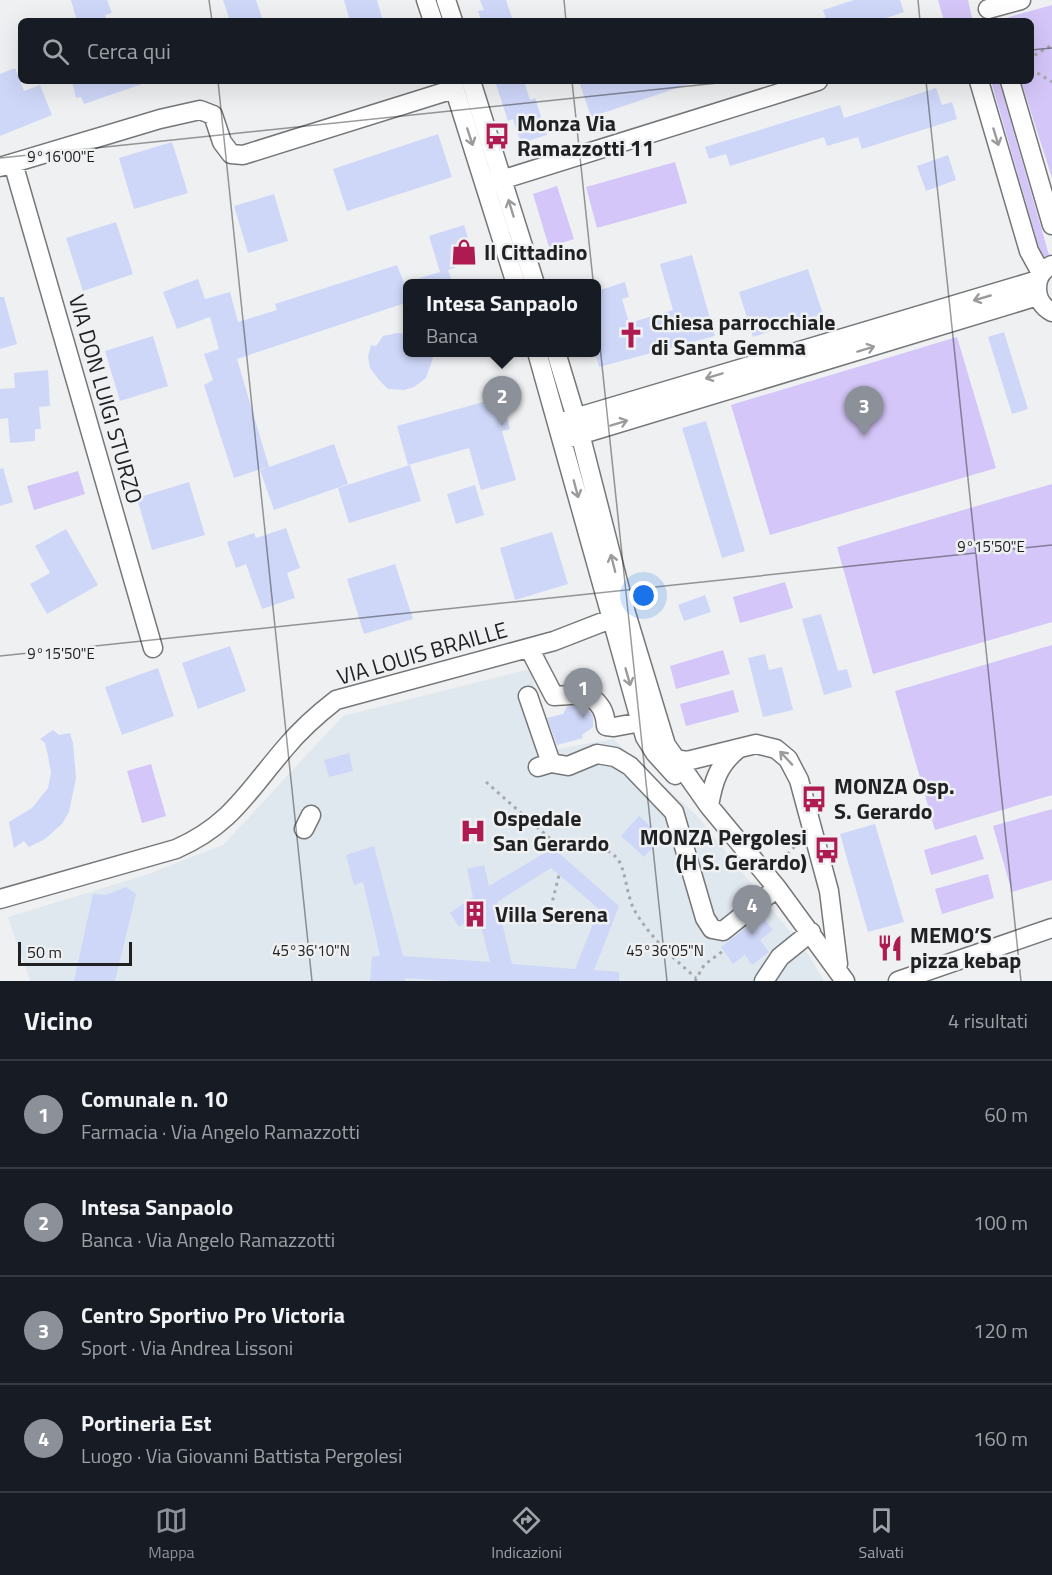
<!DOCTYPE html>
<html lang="it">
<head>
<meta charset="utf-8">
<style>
	:root { --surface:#171b24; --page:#242831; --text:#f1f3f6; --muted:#9ea1a6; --line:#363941; --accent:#8c9099 }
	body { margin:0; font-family:"Titillium Web",sans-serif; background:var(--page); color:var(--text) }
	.scale { position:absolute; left:18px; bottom:15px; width:114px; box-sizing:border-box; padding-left:6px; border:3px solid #202122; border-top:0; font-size:16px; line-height:21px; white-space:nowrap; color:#202122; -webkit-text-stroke:4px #eef0f2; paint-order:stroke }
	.you { position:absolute; left:644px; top:596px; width:21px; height:21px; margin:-15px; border:4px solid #fff; border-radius:50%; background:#1a73e8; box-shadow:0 0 0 9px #1a73e833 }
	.badge { display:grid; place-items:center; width:39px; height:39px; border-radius:50%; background:var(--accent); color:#fff; font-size:20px; font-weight:700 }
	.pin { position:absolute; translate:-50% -50px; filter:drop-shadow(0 2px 3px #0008) }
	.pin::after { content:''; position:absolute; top:32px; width:21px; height:18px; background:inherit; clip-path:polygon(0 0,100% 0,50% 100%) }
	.popup { position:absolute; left:403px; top:279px; width:198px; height:78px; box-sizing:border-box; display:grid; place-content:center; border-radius:9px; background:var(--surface); filter:drop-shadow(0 2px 4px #0005); font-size:20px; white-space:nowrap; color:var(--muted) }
	.popup b { font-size:22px; color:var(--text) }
	.popup::after { content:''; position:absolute; left:50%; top:100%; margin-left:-12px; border:12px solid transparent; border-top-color:var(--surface) }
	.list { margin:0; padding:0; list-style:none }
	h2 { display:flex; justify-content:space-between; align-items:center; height:78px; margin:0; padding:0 24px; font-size:26px }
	h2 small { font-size:20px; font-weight:400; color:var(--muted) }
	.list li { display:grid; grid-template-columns:39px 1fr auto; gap:18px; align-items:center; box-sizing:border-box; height:108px; padding:0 24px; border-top:2px solid var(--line) }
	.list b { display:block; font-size:22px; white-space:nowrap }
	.list p { margin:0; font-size:20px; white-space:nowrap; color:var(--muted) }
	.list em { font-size:20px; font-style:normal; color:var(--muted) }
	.icon { flex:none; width:33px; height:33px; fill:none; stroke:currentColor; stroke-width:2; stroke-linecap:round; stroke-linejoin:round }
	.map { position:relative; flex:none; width:1052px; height:981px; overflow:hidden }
	.search { position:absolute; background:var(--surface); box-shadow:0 6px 24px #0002; left:18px; right:18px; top:18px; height:66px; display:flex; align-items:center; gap:15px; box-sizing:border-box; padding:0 21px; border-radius:9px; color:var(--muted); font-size:22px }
	.sheet { height:510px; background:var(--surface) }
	nav { display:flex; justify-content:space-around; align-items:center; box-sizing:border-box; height:84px; border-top:2px solid var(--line); background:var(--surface); font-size:16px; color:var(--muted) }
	nav a { display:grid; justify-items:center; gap:3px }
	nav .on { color:var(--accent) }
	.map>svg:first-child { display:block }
	.built { fill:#dfe7ef }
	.green { fill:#d4c6f8 }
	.building { fill:#cfd7f9; fill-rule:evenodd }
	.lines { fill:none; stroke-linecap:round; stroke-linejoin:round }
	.minor-casing { stroke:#757779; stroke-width:21 }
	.path { stroke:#a6a8a9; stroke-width:3; stroke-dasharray:3 4.5; stroke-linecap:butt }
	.minor { stroke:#fff; stroke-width:18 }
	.oneway { stroke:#9b9b9c }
	.ticks { fill:none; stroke:#202122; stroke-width:1.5; stroke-opacity:0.45 }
	.labels { text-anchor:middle; stroke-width:5; stroke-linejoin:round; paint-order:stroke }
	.poi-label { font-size:22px; font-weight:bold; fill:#202122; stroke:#eef0f2; text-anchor:start }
	.street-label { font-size:22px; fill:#202122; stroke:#eef0f2 }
	.ticks-label { font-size:15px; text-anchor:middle; fill:#202122; stroke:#eef0f2; stroke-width:5; stroke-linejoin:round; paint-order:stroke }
</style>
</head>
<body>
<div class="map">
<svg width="1052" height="981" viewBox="0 0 1052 981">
	<rect width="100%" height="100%" fill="#eef0f2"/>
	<path class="built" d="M530 669 553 750 613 739 698 817 810 957 824 981H30L8 917 143 876 223 845 343 716Z"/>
	<path class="green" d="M938 0H968L972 18 944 21Z
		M1052 5V178L1021 81H1031V21H1006L1009 17Z
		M991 81H999L1051 262 1044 265Z
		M675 162 687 203 597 228 586 187Z
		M557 186 574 239 549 247 533 194Z
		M957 337 996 468 770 535 731 405Z
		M78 471 85 494 34 510 27 486Z
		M1052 484V622L873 674 837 547Z
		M785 582 793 608 740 623 733 597Z
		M1052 645V795L935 830 895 691Z
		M723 650 730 674 676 689 670 666Z
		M733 690 739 712 686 726 680 704Z
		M151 764 166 816 142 823 127 771Z
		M1052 809V880L1012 892 993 826Z
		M976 835 984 859 931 875 924 850Z
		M988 874 994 898 942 914 935 889Z"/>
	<path class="building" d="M71 0H107L112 13 105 15 107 21H77Z
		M223 0H256L263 21H230Z
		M344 0H377L383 21H350Z
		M480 0H506L513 21H481L478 11 484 10Z
		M854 0H900L904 12 877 21H827L823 10Z
		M15 68 24 91 40 85 52 115 0 136V74Z
		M72 81H145V83L84 104 81 97 76 98Z
		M495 81H524L530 100 535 98 547 135 521 143 513 119 508 121Z
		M579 81H691L692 83 591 117Z
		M936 88 942 105 952 102 957 119 862 149 858 137 827 146 824 137 730 166 726 154 709 159 705 147 840 105 844 118Z
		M438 134 452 177 347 211 333 169Z
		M172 142 188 193 134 209 119 158Z
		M948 155 956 180 926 191 917 166Z
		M274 194 288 241 248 253 234 206Z
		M116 222 133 274 83 291 66 238Z
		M464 225 475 261 448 270 453 284H413V280L440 272 429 236Z
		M692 255 715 336 599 367 595 352 597 291 625 282 629 297 622 299 629 323 673 310 660 264Z
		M397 265 404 283 408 282V302L237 359 269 467 334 444 348 484 274 510 260 470 266 467 234 478 204 385 213 380 204 354 219 349 210 317 177 329 163 292 198 279 205 299 230 292 238 322 277 310 275 304Z
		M808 269 823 314 753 337 739 292Z
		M0 297H4L17 344 0 349Z
		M1004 332 1028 409 1012 414 988 337Z
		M397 333 408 334V352H435L426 378 414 387 404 390 388 389 379 380 370 368 368 357 371 345 376 346 383 336Z
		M153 336 168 386 120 401 105 351Z
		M48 370 50 406 39 407 41 429H35V441L10 443 8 418 0 419V389L15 388 14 373Z
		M501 397 510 429 502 431 516 480 481 490 469 448 408 465 397 426Z
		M706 421 745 551 722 558 682 428Z
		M410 465 421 501 349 523 338 488Z
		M3 468 13 502 0 506V469Z
		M189 482 205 535 152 550 137 498Z
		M475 485 484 515 456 524 447 494Z
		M286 528 300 568 287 573 295 598 262 609 246 564 236 568 227 542 254 533 256 538Z
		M66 529 98 585 47 614 30 584 50 573 35 546Z
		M552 532 568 584 515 600 500 548Z
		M395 564 413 619 364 634 347 579Z
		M705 595 711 612 684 621 678 605Z
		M821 614 838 671 847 669 852 687 824 695 802 619Z
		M230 646 246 691 198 709 182 663Z
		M765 654 769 670 782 667 793 710 763 717 748 658Z
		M158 668 174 716 122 735 105 687Z
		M584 705 593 716V727L582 735 583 738 557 745 547 718 563 714 567 707Z
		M53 730 59 735 70 733 73 743 76 778 69 812 62 824 45 839 29 847 24 841 14 848 9 822 32 808 48 788 51 773 48 756 45 743 40 739Z
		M349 753 353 771 329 777 324 760Z
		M639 816 662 837 644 857 621 836Z
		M875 824 904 922 868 932 840 834Z
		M374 846 403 956 490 962 478 914 459 927 450 913 473 897 467 869 484 865 489 886 553 848 619 906 594 970 619 972V981H448L405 978V981H370L372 957 380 955 363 882 354 885 346 855ZM551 868 599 909 575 969 512 964 497 902Z
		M126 887 136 894 115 981H74L93 894 106 895Z
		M762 916 773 930 760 940 769 952 752 965 745 955 733 964 721 947Z"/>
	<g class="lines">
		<g class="minor-casing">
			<path id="minor" d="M426 0 433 21
				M446 0 453 21
				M988 9 1021 0
				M452 81 516 284
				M471 81 535 284
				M979 81 1029 251 1041 273
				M1010 81 1052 225
				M13 163 153 648
				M0 167 160 119 200 110 213 115 222 142 231 154 243 155 454 89
				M485 185 818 81
				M1052 265C1032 274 1032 302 1052 312
				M537 352 645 737 655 753 675 775
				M556 352 576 418 626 613 666 745 709 806 777 888 845 981
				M558 423 1038 280
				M563 440 1038 296
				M529 648 554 696 588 694C600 704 605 710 606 726L614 727 641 722
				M528 696 551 763
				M674 759 687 761 756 744 776 749 788 759 799 780 829 891 838 964
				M538 767 551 763 568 766 597 754 615 757 630 766 674 812 705 918 712 929 723 931 777 888
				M709 806C713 782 718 765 738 749
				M304 829 311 815
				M0 899 176 849C231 825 248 791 286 747 301 729 318 714 336 700L554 641 626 613
				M764 981 780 957 811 932
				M898 981 1052 928"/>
		</g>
		<path class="path" d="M1031 62 1035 55 1052 45
			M1031 69 1052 82
			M486 782 563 850 592 843C599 847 610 851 616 857 627 869 625 895 636 913 652 939 673 958 696 978
			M777 865 799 842
			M549 915 559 875
			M695 981 704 965 723 951"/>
		<use href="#minor" class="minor"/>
	</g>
	<defs><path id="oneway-shaft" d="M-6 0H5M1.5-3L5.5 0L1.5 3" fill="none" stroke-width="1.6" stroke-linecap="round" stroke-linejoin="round" transform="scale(1.5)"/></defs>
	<g class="oneway">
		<use href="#oneway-shaft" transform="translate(470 137) rotate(72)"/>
		<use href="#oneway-shaft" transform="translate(996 137) rotate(73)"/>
		<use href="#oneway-shaft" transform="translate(511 208) rotate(-107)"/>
		<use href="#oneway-shaft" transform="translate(982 298) rotate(164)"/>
		<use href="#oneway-shaft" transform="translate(866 349) rotate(-17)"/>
		<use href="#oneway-shaft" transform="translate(714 376) rotate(163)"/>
		<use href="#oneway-shaft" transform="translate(619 423) rotate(-17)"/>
		<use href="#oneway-shaft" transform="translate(576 489) rotate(75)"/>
		<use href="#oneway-shaft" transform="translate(613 563) rotate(-104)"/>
		<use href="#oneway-shaft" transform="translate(628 677) rotate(74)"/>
		<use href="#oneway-shaft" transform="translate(786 758) rotate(-133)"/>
	</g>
	<path class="ticks" d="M209 0 212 21M564 0 566 21M918 0 920 21M1031 50 1052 48M218 81 312 981M572 81 667 981M926 81 1021 981M0 158 737 81M0 656 1052 545"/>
	<defs>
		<g id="bus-bare" transform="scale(2.07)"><path d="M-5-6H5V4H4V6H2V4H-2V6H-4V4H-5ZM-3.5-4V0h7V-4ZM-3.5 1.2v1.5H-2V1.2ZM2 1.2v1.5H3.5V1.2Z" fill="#ad1b50" stroke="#eef0f2" stroke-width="2.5" paint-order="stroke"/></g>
		<g id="shop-bare" transform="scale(2.07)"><path d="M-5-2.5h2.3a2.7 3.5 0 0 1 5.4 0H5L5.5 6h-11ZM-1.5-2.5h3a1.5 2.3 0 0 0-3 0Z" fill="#ad1b50" stroke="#eef0f2" stroke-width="2.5" paint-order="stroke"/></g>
		<g id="church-bare" transform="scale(2.07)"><path d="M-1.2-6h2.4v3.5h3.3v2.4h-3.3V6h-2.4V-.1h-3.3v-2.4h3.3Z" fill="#ad1b50" stroke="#eef0f2" stroke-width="2.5" paint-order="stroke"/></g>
		<g id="hospital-bare" transform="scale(2.07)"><path d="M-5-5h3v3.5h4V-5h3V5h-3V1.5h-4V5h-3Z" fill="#ad1b50" stroke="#eef0f2" stroke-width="2.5" paint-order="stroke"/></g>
		<g id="building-bare" transform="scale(2.07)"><path d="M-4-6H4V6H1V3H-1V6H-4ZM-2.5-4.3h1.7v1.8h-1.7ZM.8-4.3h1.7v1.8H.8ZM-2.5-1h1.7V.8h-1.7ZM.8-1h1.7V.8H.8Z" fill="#ad1b50" stroke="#eef0f2" stroke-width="2.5" paint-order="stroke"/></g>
		<g id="restaurant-bare" transform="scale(2.07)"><path d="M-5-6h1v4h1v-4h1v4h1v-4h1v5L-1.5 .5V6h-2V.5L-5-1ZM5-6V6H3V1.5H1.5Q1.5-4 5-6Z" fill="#ad1b50" stroke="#eef0f2" stroke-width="2.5" paint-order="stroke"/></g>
	</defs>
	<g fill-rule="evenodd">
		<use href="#bus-bare" x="497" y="136"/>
		<use href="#shop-bare" x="464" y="252"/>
		<use href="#church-bare" x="631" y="335"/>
		<use href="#bus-bare" x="814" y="799"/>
		<use href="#hospital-bare" x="473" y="831"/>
		<use href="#bus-bare" x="827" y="850"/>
		<use href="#building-bare" x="475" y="914"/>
		<use href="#restaurant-bare" x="890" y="948"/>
	</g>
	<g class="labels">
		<g class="poi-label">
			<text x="517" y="131">Monza Via<tspan x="517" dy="25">Ramazzotti 11</tspan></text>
			<text x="484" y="260">Il Cittadino</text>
			<text x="651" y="330">Chiesa parrocchiale<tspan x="651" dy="25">di Santa Gemma</tspan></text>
			<text x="834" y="794">MONZA Osp.<tspan x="834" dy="25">S. Gerardo</tspan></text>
			<text x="493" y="826">Ospedale<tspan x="493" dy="25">San Gerardo</tspan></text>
			<text x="807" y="845" text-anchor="end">MONZA Pergolesi<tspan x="807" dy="25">(H S. Gerardo)</tspan></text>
			<text x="495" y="922">Villa Serena</text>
			<text x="910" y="943">MEMO’S<tspan x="910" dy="25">pizza kebap</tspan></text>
		</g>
		<g class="street-label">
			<text transform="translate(106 399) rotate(74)" y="8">VIA DON LUIGI STURZO</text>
			<text transform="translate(422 653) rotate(-16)" y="8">VIA LOUIS BRAILLE</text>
		</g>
	</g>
	<g class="ticks-label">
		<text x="61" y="162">9°16'00"E</text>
		<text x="991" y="552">9°15'50"E</text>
		<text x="61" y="659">9°15'50"E</text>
		<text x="311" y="956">45°36'10"N</text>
		<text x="665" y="956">45°36'05"N</text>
	</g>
</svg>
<div class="scale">50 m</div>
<div class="you"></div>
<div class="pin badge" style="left:583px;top:718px">1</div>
<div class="pin badge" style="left:502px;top:426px">2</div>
<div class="popup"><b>Intesa Sanpaolo</b>Banca</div>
<div class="pin badge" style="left:864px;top:436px">3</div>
<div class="pin badge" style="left:752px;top:935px">4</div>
<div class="search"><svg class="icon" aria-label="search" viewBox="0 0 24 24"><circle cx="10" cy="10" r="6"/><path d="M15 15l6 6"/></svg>Cerca qui</div>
</div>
<section class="sheet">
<h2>Vicino<small>4 risultati</small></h2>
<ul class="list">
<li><span class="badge">1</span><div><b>Comunale n. 10</b><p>Farmacia · Via Angelo Ramazzotti</p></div><em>60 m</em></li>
<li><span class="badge">2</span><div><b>Intesa Sanpaolo</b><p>Banca · Via Angelo Ramazzotti</p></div><em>100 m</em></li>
<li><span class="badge">3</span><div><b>Centro Sportivo Pro Victoria</b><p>Sport · Via Andrea Lissoni</p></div><em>120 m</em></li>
<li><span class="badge">4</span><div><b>Portineria Est</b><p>Luogo · Via Giovanni Battista Pergolesi</p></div><em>160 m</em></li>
</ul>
</section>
<nav>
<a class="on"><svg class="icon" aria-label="map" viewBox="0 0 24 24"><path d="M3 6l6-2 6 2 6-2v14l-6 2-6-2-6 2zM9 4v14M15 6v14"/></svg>Mappa</a>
<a><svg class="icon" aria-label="directions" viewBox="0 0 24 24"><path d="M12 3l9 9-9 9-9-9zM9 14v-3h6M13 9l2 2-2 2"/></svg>Indicazioni</a>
<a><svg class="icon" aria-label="saved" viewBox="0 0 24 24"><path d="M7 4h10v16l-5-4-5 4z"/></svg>Salvati</a>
</nav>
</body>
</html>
